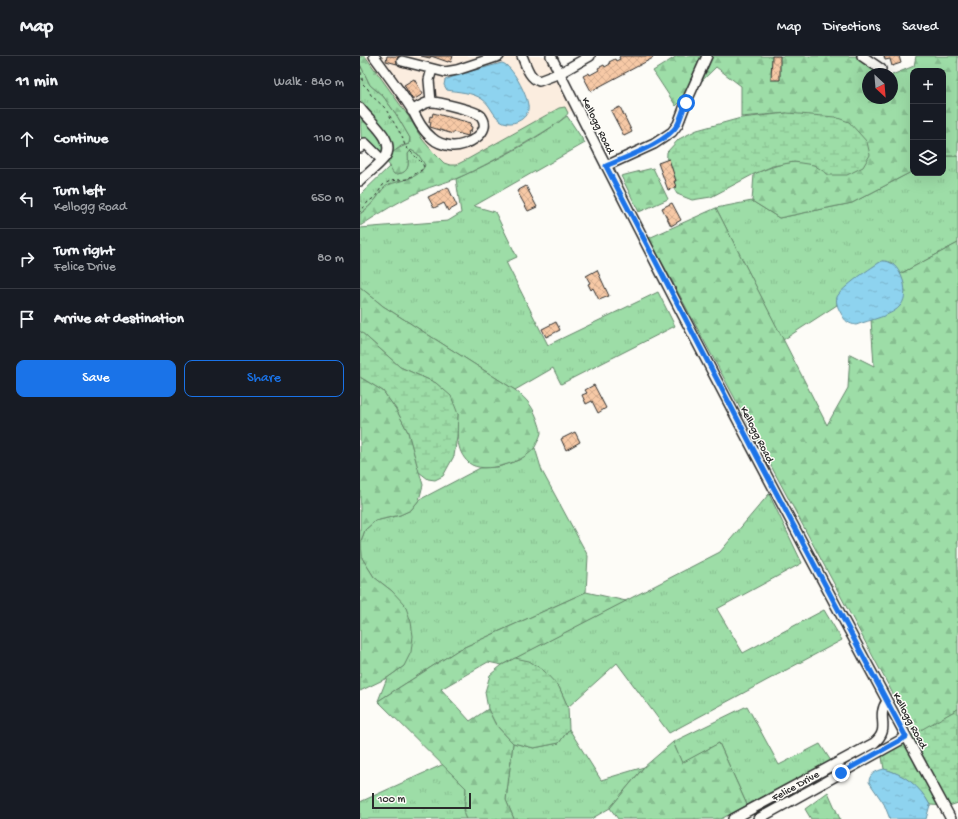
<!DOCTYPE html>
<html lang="en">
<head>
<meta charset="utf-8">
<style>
	:root { --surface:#171b24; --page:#20242c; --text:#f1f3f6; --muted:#9ea1a6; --line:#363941; --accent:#1a73e8 }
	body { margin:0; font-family:"Gochi Hand",sans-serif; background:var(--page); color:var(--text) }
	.controls { position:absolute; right:12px; top:12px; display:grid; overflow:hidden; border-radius:8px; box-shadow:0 4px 16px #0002 }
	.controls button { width:36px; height:36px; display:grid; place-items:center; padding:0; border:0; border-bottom:1px solid var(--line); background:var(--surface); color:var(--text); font:20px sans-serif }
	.compass { position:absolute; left:502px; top:12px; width:36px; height:36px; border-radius:50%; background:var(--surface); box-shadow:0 4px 16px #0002; rotate:154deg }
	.scale { position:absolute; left:12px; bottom:10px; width:99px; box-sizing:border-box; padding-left:4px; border:2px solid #2b2b2b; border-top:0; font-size:11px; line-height:14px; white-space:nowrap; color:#2b2b2b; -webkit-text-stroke:3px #fdfcf7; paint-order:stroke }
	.stop { position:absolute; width:12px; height:12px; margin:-9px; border:3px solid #1a73e8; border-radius:50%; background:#fff }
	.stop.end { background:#1a73e8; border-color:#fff; box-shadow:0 1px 4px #0008 }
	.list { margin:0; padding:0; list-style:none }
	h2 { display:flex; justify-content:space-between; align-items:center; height:52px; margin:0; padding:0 16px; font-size:17px }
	h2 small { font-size:13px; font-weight:400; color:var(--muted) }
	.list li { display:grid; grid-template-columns:26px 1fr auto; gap:12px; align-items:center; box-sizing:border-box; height:60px; padding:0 16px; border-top:1px solid var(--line) }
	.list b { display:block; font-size:15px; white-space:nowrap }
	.list p { margin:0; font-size:13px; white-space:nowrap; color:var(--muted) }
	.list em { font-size:13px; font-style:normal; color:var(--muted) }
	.actions { display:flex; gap:8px; padding:12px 16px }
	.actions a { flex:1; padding:9px 0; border:1px solid var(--accent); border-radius:8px; text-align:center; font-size:14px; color:var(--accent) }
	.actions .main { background:var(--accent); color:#fff }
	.icon { flex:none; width:22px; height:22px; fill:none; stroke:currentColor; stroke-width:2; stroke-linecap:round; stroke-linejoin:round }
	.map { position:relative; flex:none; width:598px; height:763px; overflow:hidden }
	header { display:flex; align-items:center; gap:24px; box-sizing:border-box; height:56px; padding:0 20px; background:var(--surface); border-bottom:1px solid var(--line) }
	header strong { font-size:19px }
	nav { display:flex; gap:22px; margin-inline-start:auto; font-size:14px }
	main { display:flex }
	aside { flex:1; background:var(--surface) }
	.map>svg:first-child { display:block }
	.built { fill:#fbeddf }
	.grass { fill:url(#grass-tufts); stroke:#648469 }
	.forest { fill:url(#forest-firs); stroke:#648469 }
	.wetland { fill:url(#wetland-marsh); stroke:#648469 }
	.water { fill:url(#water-ripples); stroke:#6690a1 }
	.building { fill:url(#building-cross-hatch); stroke:#2b2b2b }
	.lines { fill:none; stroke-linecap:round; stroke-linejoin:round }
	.minor-casing { stroke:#2b2b2b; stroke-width:12 }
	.path { stroke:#2b2b2b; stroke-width:1; stroke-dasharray:3 3; stroke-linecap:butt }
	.minor { stroke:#fdfcf7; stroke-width:9 }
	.route { stroke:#1a73e8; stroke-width:5 }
	.labels { text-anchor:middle; stroke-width:3; stroke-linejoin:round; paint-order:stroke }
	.street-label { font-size:11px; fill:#2b2b2b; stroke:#fdfcf7 }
</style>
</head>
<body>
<header>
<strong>Map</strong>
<nav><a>Map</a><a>Directions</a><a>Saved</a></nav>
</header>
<main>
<aside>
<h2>11 min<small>Walk · 840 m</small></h2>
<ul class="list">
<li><svg class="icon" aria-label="ahead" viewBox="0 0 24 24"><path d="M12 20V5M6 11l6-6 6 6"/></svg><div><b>Continue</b></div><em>110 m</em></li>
<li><svg class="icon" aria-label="left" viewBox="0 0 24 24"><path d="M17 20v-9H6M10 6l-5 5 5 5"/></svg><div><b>Turn left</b><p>Kellogg Road</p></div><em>650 m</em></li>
<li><svg class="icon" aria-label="right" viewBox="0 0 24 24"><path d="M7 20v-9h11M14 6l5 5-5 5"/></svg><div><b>Turn right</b><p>Felice Drive</p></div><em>80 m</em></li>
<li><svg class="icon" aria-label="arrive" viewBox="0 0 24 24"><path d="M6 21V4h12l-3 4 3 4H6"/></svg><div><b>Arrive at destination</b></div></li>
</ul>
<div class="actions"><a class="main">Save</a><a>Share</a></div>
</aside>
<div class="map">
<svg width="598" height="763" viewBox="0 0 598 763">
	<defs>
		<pattern id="grass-tufts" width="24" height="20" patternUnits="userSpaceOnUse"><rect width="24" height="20" fill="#9ddda7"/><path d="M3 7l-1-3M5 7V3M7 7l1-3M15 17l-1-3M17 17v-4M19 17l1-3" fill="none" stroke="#87be90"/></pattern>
		<pattern id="forest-firs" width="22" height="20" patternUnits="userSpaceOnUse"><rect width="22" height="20" fill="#9ddda7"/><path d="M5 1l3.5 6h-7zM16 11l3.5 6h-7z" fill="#87be90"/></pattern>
		<pattern id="wetland-marsh" width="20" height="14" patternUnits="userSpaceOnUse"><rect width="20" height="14" fill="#9ddda7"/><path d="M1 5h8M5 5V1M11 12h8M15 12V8" fill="none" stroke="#87be90"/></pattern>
		<pattern id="water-ripples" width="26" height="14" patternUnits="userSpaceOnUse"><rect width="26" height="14" fill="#8ed3ef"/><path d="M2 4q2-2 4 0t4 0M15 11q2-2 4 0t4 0" fill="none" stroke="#7bb5cd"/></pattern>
		<pattern id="building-cross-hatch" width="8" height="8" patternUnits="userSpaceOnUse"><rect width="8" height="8" fill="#f7c9a6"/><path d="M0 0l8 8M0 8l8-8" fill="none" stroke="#d4ad8f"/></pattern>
	</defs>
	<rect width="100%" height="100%" fill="#fdfcf7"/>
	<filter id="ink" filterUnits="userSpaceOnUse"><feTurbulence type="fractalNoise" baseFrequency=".025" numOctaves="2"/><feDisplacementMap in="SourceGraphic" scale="8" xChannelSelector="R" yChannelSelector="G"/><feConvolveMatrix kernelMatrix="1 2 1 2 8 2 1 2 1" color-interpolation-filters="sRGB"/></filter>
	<g filter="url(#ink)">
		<path class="built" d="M0 0H189L215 53 86 123Z"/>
		<path class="grass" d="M0 8 10 29 23 40 36 58 50 82 49 88 41 90 29 100 31 94 32 87 3 49 0 44Z
			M207 60 225 87 114 150 135 156 157 201 146 206 188 289 298 236 315 270 201 328 193 312 155 334 23 250 0 231V172L88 165 101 157 96 123C133 106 175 85 207 60Z
			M51 94C58 97 64 104 65 111 53 126 39 123 26 131 21 134 19 138 16 143 11 149 6 153 0 158V139L30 110 34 118C49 118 49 110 48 98Z
			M583 100H598V187L540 218 532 207 522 205 516 209 483 234 477 245V249L423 284 356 152 392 145 419 162 492 147 553 115V117H583Z
			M175 392 182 415 228 500 226 536 98 594 18 645 27 622 44 610 32 535 14 521 2 502 1 485 5 474 15 465 40 459 51 454 59 444 120 412 138 411 159 404Z
			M409 438 442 507 357 553 383 597 464 554 482 584 309 677 257 607 208 651 199 631 155 602 360 496Z
			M387 650 419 709 460 688 471 705 387 749 359 687 322 708 313 686Z
			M209 673 241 724 284 711 250 752 231 763H154L146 744 153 687 174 692 199 687Z
			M84 708 106 732 104 758 106 763H0V746Z"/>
		<path class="forest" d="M0 0H5L49 61 62 83 73 96 84 107 90 109H96L108 103 199 52 205 51 208 57C203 69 112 117 95 123 84 127 72 130 61 135 39 145 20 157 0 170V158C6 154 11 149 16 143 20 138 22 132 28 129 40 124 60 123 65 109L58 98 51 94 48 98C49 110 49 118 34 118L31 114 30 110 26 105C32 95 38 92 49 88L50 82 36 58 23 40 10 29 0 8Z
			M317 0H512L528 18H508V42H532V19L554 10 556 0H598V100H583V15H553V115L492 147 419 162 392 145 394 118C411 111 438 100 456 110 461 112 465 116 469 119L427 57 381 61V30L356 11 316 50 293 15Z
			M0 58 20 81 25 90 21 97H18L4 82 1 81Z
			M293 112 308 143 279 156 261 120Z
			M356 152 467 369 488 332 490 298 514 310 511 263 522 260 544 228 540 218 598 187V653L555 679 289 182Z
			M0 231 23 250 155 334C168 344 174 352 179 368 180 371 181 374 181 377 180 381 177 387 175 391 166 406 123 419 109 407 95 395 97 375 98 358L76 327 40 311 0 275Z
			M0 321 23 335 36 353 48 376 63 429 59 444 51 454 40 459 15 465 5 474 1 485 2 502 14 521 32 535 45 549 51 566 53 580 51 596 44 610 27 622 0 635Z
			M226 536 266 545 142 609 128 606 81 633 110 665 128 653 136 669 153 687 146 744 154 763H106L104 759 106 732 18 645 98 594Z
			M313 686 322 707 359 687 387 749 361 763H258L250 752 284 711Z
			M468 736 480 763H451L445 753Z"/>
		<path class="wetland" d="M427 57 475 61 489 66 507 86 510 99 503 111 487 119H469L454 109 434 106 413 110 394 118 351 141 332 144 317 138 306 119 307 96 319 83 337 74 381 62Z
			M0 275 40 311 76 327 91 340 98 358 97 381 94 400 83 420 75 424 68 423 59 416 48 376 36 353 23 335 0 321Z
			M155 602 169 605 183 614 199 631 208 651 209 673 199 687 174 692 153 687 136 669 128 653 125 636 130 619 142 609Z
			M598 653V747L589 750 570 749C560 731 543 718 524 713L522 701 527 693Z"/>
		<path class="water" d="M142 7C152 9 167 39 168 49 170 61 157 68 148 67 134 66 132 49 122 43 112 36 98 36 87 34L84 29 85 24 100 18Z
			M522 205C540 203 551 236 541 249 533 260 509 264 496 269 489 268 485 265 482 259 479 254 475 247 477 241 481 232 513 210 522 205Z
			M524 713C544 718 560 730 570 749L566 763H530L524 748 509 726C509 718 516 715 524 713Z"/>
		<path class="building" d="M27 0H40L37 8 26 5Z
			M61 0H93L91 6 88 5V6L71 0 70 2Z
			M260 0H292L293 2 231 35 223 20 229 17 230 19 239 14 238 12 244 9 245 11 250 8 249 6 255 3 256 5 260 3 259 1Z
			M412 0H420V24H411Z
			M524 0H539L541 7 532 10 530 3 525 4Z
			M54 23 63 38 53 44 44 29Z
			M260 51 272 76 264 80 251 55Z
			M73 57 111 67 110 70 112 71 111 76 109 75 108 80 93 76V78L70 71 71 66H69L70 60 72 61Z
			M309 103 316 125H314L316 131 308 134 298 107Z
			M166 130 177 151 168 155 157 135Z
			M88 131 97 150 88 155 84 147 74 152 68 141Z
			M312 147 321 164 311 170 302 152Z
			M237 214 249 240 239 244 233 232 231 234 228 228 230 227 226 220Z
			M196 266 200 274 186 281 182 273Z
			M234 329 246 352 238 357 232 345 226 348 222 339 227 337 225 334Z
			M215 376 220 386 206 394 201 383Z"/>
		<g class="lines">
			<g class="minor-casing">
				<path id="minor" d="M14 0C27 18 41 36 53 55 58 65 63 75 72 82 77 87 84 89 92 90 105 91 134 77 121 60 116 55 79 46 71 46 65 46 58 51 52 55
					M162 0C166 9 169 22 179 25L200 17 230 0
					M191 0C319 257 454 511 591 763
					M502 0 521 13
					M42 5 85 16 97 14 139 0
					M71 46 69 24 72 13
					M0 52C9 65 37 84 25 101 18 110 8 117 0 125
					M0 92 5 87 22 104
					M246 110 294 88 312 76 318 68 326 47 347 0
					M373 763 514 687C532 672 515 662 527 645
					M398 763 546 681"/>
			</g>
			<path class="path" d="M0 10 3 28 8 33 11 39 25 52 42 80 45 90 62 107 64 111 63 113 47 123 30 125 23 129 15 141 8 146 0 156"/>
			<use href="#minor" class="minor"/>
		</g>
	</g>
	<g class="lines" filter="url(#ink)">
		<path class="route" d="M326 47C323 54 321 61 318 68 307 87 266 101 246 110L402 410 546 681 481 717"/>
	</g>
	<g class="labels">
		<g class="street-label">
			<text transform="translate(239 69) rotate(64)" y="4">Kellogg Road</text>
			<text transform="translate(398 378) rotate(63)" y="4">Kellogg Road</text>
			<text transform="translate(551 664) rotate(62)" y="4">Kellogg Road</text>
			<text transform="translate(435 729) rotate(-29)" y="4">Felice Drive</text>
		</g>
	</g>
</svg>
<div class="controls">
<button>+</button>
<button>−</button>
<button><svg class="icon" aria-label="layers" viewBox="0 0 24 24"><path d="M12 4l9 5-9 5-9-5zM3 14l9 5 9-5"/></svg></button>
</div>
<svg class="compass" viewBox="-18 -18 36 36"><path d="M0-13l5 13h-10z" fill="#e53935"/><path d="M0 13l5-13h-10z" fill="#9ea1a6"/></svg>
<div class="scale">100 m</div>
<div class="stop" style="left:326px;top:47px"></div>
<div class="stop end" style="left:481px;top:717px"></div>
</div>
</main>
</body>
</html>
